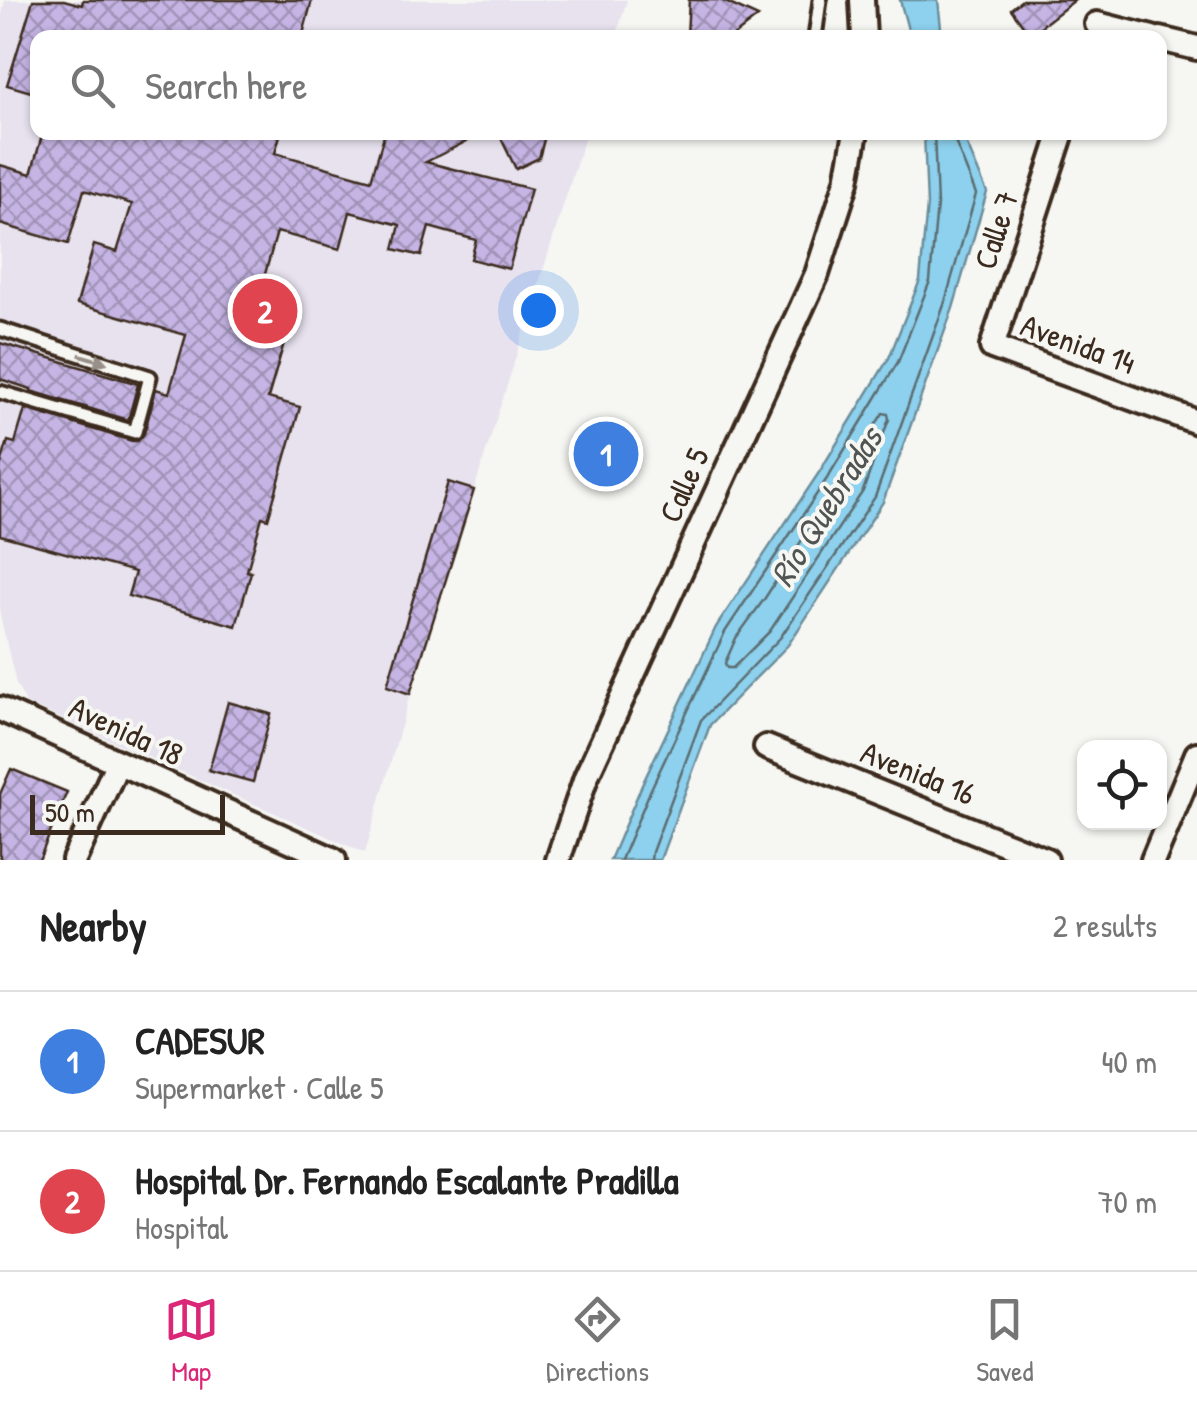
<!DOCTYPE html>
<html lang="en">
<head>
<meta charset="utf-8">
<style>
	:root { --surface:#fff; --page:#f6f6f6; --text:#222; --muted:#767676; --line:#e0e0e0; --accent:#db2777 }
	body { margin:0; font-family:"Patrick Hand",sans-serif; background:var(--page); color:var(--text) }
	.controls { position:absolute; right:30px; bottom:30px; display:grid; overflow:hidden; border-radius:20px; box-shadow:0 2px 8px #0004 }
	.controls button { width:90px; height:90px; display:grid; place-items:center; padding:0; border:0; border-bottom:2px solid var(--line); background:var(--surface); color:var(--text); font:50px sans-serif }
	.scale { position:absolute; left:30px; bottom:25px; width:195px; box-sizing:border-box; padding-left:10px; border:5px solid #3b2a1e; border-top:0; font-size:28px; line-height:35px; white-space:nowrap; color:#3b2a1e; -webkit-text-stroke:8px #f6f6f2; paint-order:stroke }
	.you { position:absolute; left:538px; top:310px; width:35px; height:35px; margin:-25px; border:8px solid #fff; border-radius:50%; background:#1a73e8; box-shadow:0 0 0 15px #1a73e833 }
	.badge { display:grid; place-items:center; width:65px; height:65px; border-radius:50%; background:var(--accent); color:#fff; font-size:32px; font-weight:700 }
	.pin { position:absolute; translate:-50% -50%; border:5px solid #fff; box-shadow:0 2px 10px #0006 }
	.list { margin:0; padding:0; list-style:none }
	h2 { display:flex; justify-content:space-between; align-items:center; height:130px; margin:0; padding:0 40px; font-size:42px }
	h2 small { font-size:32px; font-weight:400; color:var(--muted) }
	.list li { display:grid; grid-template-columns:65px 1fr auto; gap:30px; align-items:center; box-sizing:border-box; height:140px; padding:0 40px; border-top:2px solid var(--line) }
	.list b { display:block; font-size:38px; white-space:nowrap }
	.list p { margin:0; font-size:32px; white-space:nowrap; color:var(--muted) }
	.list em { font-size:32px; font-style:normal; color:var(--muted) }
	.icon { flex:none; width:55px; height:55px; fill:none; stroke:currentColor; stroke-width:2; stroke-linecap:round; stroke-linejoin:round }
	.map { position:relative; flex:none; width:1197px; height:860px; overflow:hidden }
	.search { position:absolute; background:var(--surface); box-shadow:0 2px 8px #0004; left:30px; right:30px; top:30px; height:110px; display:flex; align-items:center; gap:25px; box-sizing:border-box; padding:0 35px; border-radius:20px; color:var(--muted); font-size:38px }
	.sheet { height:410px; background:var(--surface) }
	nav { display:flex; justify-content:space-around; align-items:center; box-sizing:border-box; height:140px; border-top:2px solid var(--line); background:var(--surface); font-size:28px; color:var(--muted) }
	nav a { display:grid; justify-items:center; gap:5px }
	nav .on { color:var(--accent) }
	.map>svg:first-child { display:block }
	.built { fill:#e7e2ee }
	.water { fill:#8dd1ee; stroke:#6c8e9b; stroke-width:2.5 }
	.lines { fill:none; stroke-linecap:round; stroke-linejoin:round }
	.shore { stroke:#5c6d71; stroke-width:2.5 }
	.building { fill:url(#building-cross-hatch); stroke:#3b2a1e; stroke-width:2.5 }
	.lane-casing { stroke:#3b2a1e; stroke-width:19 }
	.street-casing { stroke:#3b2a1e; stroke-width:30 }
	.lane { stroke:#f6f6f2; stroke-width:11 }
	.street { stroke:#f6f6f2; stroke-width:22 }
	.oneway { fill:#989088 }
	.labels { text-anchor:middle; stroke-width:8; stroke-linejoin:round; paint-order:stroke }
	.street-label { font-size:32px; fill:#3b2a1e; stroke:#f6f6f2 }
	.water-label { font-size:35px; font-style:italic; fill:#505452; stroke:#f6f6f2 }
</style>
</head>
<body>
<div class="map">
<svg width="1197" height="860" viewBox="0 0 1197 860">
	<defs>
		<pattern id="building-cross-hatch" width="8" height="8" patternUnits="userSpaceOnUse" patternTransform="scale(2.5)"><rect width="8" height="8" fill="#c5b4e4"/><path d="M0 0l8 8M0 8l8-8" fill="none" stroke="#a193b8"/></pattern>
	</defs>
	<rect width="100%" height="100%" fill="#f6f6f2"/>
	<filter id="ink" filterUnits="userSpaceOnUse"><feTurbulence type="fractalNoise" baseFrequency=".01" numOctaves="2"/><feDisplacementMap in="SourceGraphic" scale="20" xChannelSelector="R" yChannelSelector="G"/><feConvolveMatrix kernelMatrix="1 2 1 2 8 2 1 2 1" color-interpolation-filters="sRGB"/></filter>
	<g filter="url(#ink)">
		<path class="built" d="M5 0H627L616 37 38 38V132L586 133 410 694 365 853 26 703 16 684 0 615V23Z"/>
		<path class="water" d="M900 0H938L942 37H910Z
			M924 133H962L987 192 953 308 883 502 788 645 710 725 660 860H610L642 785 716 627 820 471 889 358 920 280 927 205Z"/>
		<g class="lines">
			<path class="shore" d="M883 413 888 414 889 419 863 491 770 631 733 668H727L725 663 736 638 765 598Z
				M621 860 651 789 725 632 828 477 898 362 930 281 937 205 934 132
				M651 860 652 852 701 720 780 638 875 497 944 305 976 194 954 139V132"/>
		</g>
		<path class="building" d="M33 0H64L82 5 83 0H312L302 38H38V94L7 85Z
			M689 0H721L758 17 731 38H700L687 35Z
			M1022 0H1075L1030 35 1011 9Z
			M43 132H281L275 153 371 180 385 132H485L426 162 531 189 509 269 471 259 476 240 429 227 421 256 394 249 400 225 350 212 340 249 277 232 259 295 295 305 268 398 300 407 268 519 262 517 247 571 251 572 236 626 128 596 135 572 0 535V467L8 441 15 443 25 409 132 441H138L144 434 156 389 169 393 186 335 77 304 94 245 117 252 132 204 84 190 68 244 0 224V165L31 174Z
			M498 132H546L539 158 516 169Z
			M0 343 138 384 128 420 31 391V389L0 379Z
			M448 482 474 490 410 694 387 686Z
			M228 702 271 714 253 782 209 770Z
			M11 769 67 792 39 860H0V794Z"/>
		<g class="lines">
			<g class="lane-casing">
				<path id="lane" d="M815 38 820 0
					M0 329 150 377 135 432 0 392"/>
			</g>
			<g class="street-casing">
				<path id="street" d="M862 0 864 38
					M1097 24 1152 38
					M1160 39 1197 48
					M1062 132 992 347 1197 422
					M0 709 334 860
					M766 747 1046 860
					M74 860 117 764
					M558 860 586 777 817 274 847 181 856 132
					M1153 860 1197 754"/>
			</g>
			<use href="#lane" class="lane"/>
			<use href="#street" class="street"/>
		</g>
		<defs><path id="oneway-solid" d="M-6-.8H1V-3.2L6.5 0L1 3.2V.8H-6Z" transform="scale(2.5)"/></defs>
		<use class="oneway" href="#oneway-solid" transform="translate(93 359) rotate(17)"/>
	</g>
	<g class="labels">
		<g class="street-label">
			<text transform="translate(996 230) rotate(-72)" y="11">Calle 7</text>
			<text transform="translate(1078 344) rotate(20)" y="11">Avenida 14</text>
			<text transform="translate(684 485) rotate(-66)" y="11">Calle 5</text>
			<text transform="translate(126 731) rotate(25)" y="11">Avenida 18</text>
			<text transform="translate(918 773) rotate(22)" y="11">Avenida 16</text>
		</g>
		<g class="water-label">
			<text transform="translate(826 507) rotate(-58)" y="12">Río Quebradas</text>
		</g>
	</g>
</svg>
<div class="controls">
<button><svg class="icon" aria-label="locate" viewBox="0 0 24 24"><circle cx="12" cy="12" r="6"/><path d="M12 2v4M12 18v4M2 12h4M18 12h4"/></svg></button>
</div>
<div class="scale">50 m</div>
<div class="you"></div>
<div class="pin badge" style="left:606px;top:454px;background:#3f7fe0">1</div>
<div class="pin badge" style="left:265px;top:311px;background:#e0444e">2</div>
<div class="search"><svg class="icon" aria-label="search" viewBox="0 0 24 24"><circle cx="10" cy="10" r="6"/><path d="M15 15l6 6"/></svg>Search here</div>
</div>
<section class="sheet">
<h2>Nearby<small>2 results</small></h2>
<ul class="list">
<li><span class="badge" style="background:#3f7fe0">1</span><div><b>CADESUR</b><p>Supermarket · Calle 5</p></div><em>40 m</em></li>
<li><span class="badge" style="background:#e0444e">2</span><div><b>Hospital Dr. Fernando Escalante Pradilla</b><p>Hospital</p></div><em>70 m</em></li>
</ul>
</section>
<nav>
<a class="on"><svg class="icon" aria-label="map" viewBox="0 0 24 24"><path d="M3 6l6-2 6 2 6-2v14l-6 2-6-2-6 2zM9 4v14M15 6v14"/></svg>Map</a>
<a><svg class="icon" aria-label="directions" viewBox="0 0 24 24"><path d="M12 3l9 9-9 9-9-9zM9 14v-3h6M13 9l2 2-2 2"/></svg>Directions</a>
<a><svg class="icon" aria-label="saved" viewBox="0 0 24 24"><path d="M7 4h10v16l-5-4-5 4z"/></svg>Saved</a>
</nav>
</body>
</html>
